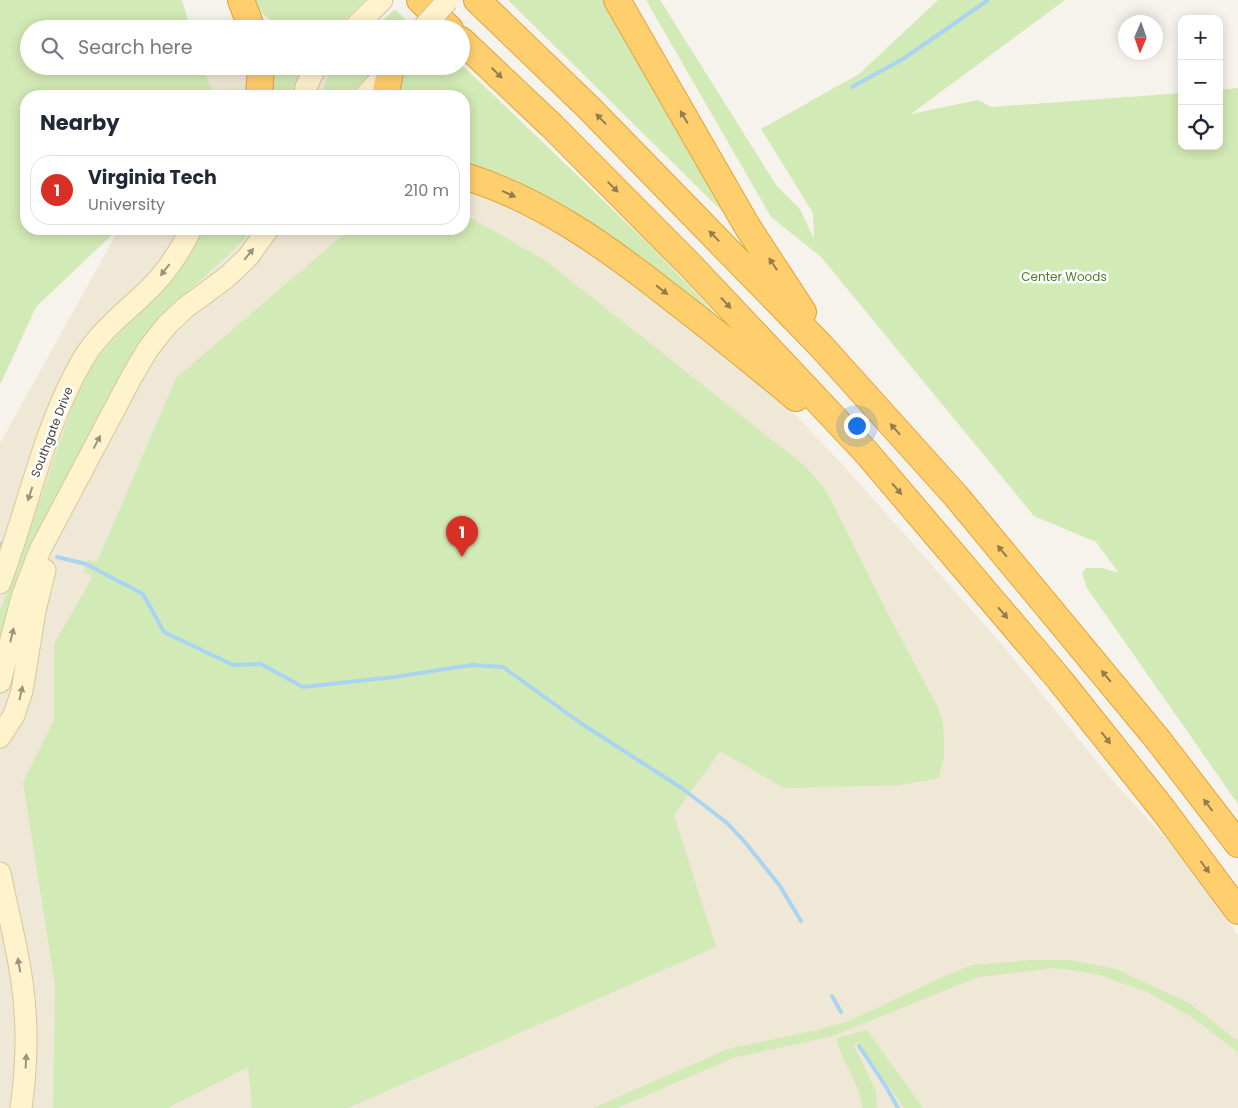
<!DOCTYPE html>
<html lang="en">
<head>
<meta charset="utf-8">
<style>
	:root { --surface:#fff; --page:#f2f2f3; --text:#1f2937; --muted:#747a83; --line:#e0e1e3; --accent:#d93025 }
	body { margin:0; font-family:Poppins,sans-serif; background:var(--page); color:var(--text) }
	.controls { position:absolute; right:15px; top:15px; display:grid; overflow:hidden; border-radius:10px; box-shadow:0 2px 12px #0003 }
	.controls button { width:45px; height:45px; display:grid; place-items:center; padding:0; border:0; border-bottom:1px solid var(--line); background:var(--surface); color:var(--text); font:25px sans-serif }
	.compass { position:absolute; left:1118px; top:15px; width:45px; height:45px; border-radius:50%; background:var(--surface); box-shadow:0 2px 12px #0003; rotate:182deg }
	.you { position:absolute; left:856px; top:425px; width:18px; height:18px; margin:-12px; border:4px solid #fff; border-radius:50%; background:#1a73e8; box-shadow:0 0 0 8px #1a73e833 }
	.badge { display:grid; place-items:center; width:32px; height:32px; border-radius:50%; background:var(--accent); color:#fff; font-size:16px; font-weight:700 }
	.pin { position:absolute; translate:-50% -41px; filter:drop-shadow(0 1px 2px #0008) }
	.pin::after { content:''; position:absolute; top:26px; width:18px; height:15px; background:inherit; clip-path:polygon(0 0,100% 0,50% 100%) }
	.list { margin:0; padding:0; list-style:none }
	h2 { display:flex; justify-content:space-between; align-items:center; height:65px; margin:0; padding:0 20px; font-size:21px }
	h2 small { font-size:16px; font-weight:400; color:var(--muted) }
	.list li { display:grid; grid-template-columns:32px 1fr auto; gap:15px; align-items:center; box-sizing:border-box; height:70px; margin:0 10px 10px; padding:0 10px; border:1px solid var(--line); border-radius:20px }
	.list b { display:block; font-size:19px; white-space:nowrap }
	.list p { margin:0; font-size:16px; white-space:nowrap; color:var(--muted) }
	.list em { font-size:16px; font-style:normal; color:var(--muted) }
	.icon { flex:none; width:28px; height:28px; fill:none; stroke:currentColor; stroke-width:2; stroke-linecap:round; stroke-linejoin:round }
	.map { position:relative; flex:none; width:1238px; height:1108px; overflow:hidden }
	.search { position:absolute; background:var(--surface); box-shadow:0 2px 12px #0003; left:20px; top:20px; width:450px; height:55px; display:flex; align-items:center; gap:12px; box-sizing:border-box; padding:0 18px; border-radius:28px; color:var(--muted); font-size:19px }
	.panel { position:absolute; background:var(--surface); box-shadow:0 2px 12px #0003; left:20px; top:90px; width:450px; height:145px; border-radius:20px }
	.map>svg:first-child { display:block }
	.education { fill:#efe8d6 }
	.green { fill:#d2eab5 }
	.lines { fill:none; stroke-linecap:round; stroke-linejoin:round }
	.stream { stroke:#a9d4f2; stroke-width:4 }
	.secondary-casing { stroke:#d6c79b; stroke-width:23 }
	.motorway-casing { stroke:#e0a43c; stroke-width:28 }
	.secondary { stroke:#fff3cd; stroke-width:21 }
	.motorway { stroke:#ffcf6e; stroke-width:26 }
	.secondary-bridge-casing { stroke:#d6c79b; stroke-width:23; stroke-linecap:butt }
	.secondary-bridge { stroke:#fff3cd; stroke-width:21 }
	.oneway { fill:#937c4e }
	.oneway2 { fill:#9c937c }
	.labels { text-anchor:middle; stroke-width:5; stroke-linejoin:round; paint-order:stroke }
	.park-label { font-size:12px; fill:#4a7f2a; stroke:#fff }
	.street-label { font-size:12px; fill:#4b4439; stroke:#fff }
</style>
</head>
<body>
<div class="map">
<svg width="1238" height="1108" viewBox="0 0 1238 1108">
	<rect width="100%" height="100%" fill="#f6f3ec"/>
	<path class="education" d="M209 66H451L559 162 851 474 998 640 1112 780 1187 862 1238 935V1108H0V443L119 229H464V96H192Z"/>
	<path class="green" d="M0 0H182L191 29H29V66H203L211 89 207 96H26V229H118L36 307 0 385Z
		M252 0H365L344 21 324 29H289C276 25 258 14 252 0Z
		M508 0H607L742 231Z
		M646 0H660L776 185 800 209 814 239 813 213 761 129 859 74 938 0H1065L911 114 978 100 991 107 1182 93V146H1219V90L1238 88V804L1087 588 1082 573 1086 568H1102L1119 573 1096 542 1034 516 821 257 771 217Z
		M395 9 411 25 408 29H373Z
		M461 64 655 250 744 344 629 251 583 218 541 196 473 166 464 163V96H397L404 75 410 66H461Z
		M274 66H308L298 96H273Z
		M334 66H380L371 78 344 96H321L330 71Z
		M464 214 546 261 805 466 827 492 887 612 937 706 943 723 944 739V756L939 778 901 785 784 788 720 751 674 815 716 947 348 1108H252L248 1067 167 1108H53L55 985 23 782 54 720V644L93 576 83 572 88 560 97 562 176 378 350 229H464Z
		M204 229H253C225 262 190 286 161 318L5 636 0 637V609L12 581 76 396 94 363 109 344 175 277 194 248Z
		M1033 960H1071L1116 969 1189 1003 1238 1041V1052L1190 1016 1147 992 1096 974 1055 968 978 977 833 1036 733 1058 617 1108H577H593L728 1049 816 1030 849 1021 947 975 972 965Z
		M867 1030 923 1108H904L858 1043 855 1044V1047L876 1091 877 1108H862C861 1083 840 1062 837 1038Z"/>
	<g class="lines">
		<path class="stream" d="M852 87 903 59 988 0
			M0 544H1
			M57 557 86 564 143 594 164 632 233 665 261 664 303 687 394 677 472 665 503 667 582 724 683 789 727 823 744 841 780 886 801 921
			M832 996 841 1012
			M859 1046 885 1085 898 1108"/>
		<g class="secondary-casing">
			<path id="secondary" d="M353 29 382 0
				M304 96 306 87 316 66
				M365 96 392 67
				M0 583C28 509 43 428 83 359 98 334 121 315 142 296 163 277 179 254 191 229
				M0 682 22 597 40 550 131 378 148 349 167 325 185 308 227 277 248 257 268 229
				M0 737 14 715 22 691 35 611 45 570
				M0 873C7 909 17 945 22 982 28 1024 27 1066 21 1108"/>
		</g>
		<g class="motorway-casing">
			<path id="motorway" d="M241 0 252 29
				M420 0 450 29
				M477 0 589 108 821 346 956 496 1159 741 1238 844
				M617 0 747 226 803 312
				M461 40 552 126 690 265 866 452 1059 679 1164 811 1238 911
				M259 96 261 66
				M385 96 391 68
				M464 176C540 199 607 247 669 296 712 329 754 363 796 398"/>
		</g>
		<use href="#secondary" class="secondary"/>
		<use href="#motorway" class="motorway"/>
		<g class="secondary-bridge-casing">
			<path id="secondary-bridge" d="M422 29 448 0"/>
		</g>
		<use href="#secondary-bridge" class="secondary-bridge"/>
	</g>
	<defs><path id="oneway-solid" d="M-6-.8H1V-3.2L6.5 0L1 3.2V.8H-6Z" transform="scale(1.25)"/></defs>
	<g class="oneway">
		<use href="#oneway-solid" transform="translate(497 73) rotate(44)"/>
		<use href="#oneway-solid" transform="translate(684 117) rotate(-120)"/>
		<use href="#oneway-solid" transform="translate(601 119) rotate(-134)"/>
		<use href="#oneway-solid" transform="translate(613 187) rotate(45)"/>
		<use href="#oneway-solid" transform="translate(509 194) rotate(24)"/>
		<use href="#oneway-solid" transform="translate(714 236) rotate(-134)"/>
		<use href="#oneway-solid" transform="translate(773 264) rotate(-124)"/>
		<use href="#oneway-solid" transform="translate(662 290) rotate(38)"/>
		<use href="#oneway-solid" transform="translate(726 303) rotate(47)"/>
		<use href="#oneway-solid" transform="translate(895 429) rotate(-132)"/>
		<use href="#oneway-solid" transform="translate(897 489) rotate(49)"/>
		<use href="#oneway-solid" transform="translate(1002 551) rotate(-130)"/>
		<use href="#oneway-solid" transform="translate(1003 613) rotate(49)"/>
		<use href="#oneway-solid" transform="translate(1106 676) rotate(-130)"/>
		<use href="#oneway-solid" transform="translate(1106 738) rotate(52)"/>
		<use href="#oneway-solid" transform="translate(1208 805) rotate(-127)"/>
		<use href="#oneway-solid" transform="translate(1205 867) rotate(53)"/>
	</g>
	<g class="oneway2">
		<use href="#oneway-solid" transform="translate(249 254) rotate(-51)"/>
		<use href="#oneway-solid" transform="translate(165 270) rotate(128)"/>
		<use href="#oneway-solid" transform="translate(97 442) rotate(-62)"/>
		<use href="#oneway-solid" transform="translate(30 494) rotate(108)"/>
		<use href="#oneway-solid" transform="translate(12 635) rotate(-76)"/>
		<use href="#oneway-solid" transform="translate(21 693) rotate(-77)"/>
		<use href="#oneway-solid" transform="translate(19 965) rotate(-100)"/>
		<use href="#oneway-solid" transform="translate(26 1061) rotate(-87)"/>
	</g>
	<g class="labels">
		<g class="park-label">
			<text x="1064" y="281">Center Woods</text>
		</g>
		<g class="street-label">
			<text transform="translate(52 432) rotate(-69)" y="4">Southgate Drive</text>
		</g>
	</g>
</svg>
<div class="controls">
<button>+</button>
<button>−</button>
<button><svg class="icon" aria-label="locate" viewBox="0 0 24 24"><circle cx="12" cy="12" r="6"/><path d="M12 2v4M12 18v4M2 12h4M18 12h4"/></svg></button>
</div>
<svg class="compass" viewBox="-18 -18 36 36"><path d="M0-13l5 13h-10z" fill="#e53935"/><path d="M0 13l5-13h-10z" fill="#747a83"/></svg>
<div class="you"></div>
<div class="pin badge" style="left:462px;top:557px">1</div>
<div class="search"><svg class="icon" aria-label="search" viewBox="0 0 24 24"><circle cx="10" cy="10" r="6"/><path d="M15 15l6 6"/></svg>Search here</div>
<section class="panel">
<h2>Nearby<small></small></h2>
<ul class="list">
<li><span class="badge">1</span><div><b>Virginia Tech</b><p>University</p></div><em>210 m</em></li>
</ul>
</section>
</div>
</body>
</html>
